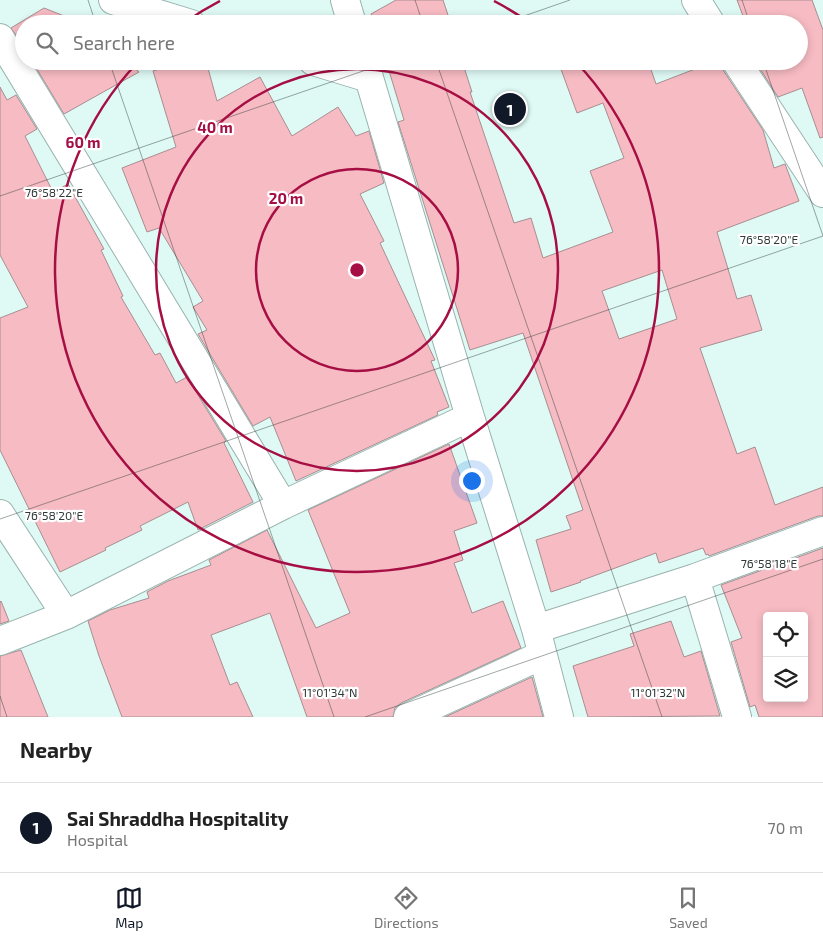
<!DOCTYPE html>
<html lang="en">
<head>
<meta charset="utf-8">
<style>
	:root { --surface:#fff; --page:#f2f2f2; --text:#222; --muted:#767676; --line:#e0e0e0; --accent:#111827 }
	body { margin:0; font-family:"Exo 2",sans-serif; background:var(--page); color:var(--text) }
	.controls { position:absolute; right:15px; bottom:15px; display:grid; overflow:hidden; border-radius:5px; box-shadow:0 2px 8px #0003 }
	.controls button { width:45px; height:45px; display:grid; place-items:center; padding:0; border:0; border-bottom:1px solid var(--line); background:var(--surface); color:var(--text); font:25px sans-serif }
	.you { position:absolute; left:471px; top:480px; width:18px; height:18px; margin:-12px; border:4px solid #fff; border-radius:50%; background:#1a73e8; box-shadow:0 0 0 8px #1a73e833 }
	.badge { display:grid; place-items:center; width:32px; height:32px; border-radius:50%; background:var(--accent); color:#fff; font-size:16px; font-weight:700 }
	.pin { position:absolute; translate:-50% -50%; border:2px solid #fff; box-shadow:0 1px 5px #0006 }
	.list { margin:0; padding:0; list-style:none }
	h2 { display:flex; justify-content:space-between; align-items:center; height:65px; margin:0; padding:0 20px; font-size:21px }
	h2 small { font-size:16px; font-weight:400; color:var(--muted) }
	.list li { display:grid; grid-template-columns:32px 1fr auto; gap:15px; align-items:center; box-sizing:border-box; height:90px; padding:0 20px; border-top:1px solid var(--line) }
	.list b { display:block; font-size:19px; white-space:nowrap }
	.list p { margin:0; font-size:16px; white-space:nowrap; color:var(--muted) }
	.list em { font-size:16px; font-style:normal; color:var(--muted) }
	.icon { flex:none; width:28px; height:28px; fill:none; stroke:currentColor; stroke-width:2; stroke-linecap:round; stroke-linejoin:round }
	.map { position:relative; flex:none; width:823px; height:717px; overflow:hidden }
	.search { position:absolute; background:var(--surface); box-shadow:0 2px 8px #0003; left:15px; right:15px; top:15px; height:55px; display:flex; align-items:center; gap:12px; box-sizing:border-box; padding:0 18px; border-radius:28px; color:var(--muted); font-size:19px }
	.sheet { height:155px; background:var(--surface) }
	nav { display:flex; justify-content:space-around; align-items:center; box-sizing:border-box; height:70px; border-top:1px solid var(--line); background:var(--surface); font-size:14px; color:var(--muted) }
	nav a { display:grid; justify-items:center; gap:2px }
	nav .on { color:var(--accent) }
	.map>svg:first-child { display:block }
	.building { fill:#f7bbc3; stroke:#a78e91; fill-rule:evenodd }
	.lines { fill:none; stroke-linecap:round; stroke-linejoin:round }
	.minor-casing { stroke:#99b3ae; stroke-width:30 }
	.minor { stroke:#fff; stroke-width:28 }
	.ticks { fill:none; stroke:#2e3937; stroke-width:1; stroke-opacity:0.45 }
	.ring { fill:none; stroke:#a60f44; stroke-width:2.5 }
	.ticks-label { font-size:12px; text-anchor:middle; fill:#2e3937; stroke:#fff; stroke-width:4.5; stroke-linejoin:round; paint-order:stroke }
	.centre { fill:#a60f44; stroke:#fff; stroke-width:2.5 }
	.ring-label { font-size:15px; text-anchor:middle; font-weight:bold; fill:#a60f44; stroke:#fff; stroke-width:4.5; stroke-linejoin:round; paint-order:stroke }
</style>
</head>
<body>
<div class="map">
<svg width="823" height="717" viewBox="0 0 823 717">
	<rect width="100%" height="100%" fill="#dffaf5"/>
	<path class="building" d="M396 0H443L451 24H374L371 14Z
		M737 0H812L823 30V137L820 138 802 88 778 97 755 61H799V24H746Z
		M44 8 84 24H24V47L11 28Z
		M32 61H126L139 72 64 114Z
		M185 61H206L217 101 260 77 292 136 338 107 356 136 369 131 384 183 360 194 384 241 380 243 435 360 431 361 449 407 437 412 438 415 296 481 270 417 253 426 198 334 207 330 193 307 203 301 159 228 147 232 122 168 176 147 153 71Z
		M386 61H462L472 92H470L514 223 531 218 543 258 613 232 590 171 624 158 603 103 577 113 558 61H648L656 84 716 61H720L723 70 763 130 774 168 785 164 799 201 717 232 737 299 751 295 762 330 700 348 737 454 755 447 775 505 823 487V516H818L709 556 708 554 706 555 703 548 659 563 656 553 580 581 581 582 551 592 536 540 571 529 566 516 583 510 523 333 470 350 398 122 404 120ZM662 270 677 319 619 339 602 291Z
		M0 87 7 100 16 95 37 129 25 136 53 192 68 184 104 249 101 250 123 296 121 297 155 355 160 353 176 383 187 377 226 441 224 443 253 502 198 530 188 502 140 526 142 530 105 548 106 550 60 572 0 450V318L28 307 0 255Z
		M449 444 477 523 454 531 463 560 454 563 472 613 503 601 521 648 401 703 395 708 393 717H307L270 613 211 635 230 685 237 682 253 717H122L99 656 88 621 110 610 149 598 147 592 168 581 211 565 209 560 267 530 316 628 350 613 308 510Z
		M823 548V717H759L755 705 750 707 731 642 742 638 721 585ZM767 616H804V698H767Z
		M1 601 9 621 0 624V602Z
		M671 621 684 657 701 651 720 716 588 717 573 666 634 646 630 634Z
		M21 650 48 717H0V656Z
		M532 677 543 717H445Z"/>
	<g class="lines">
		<g class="minor-casing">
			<path id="minor" d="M113 0 191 24
				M345 0 352 24
				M696 0 711 24
				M0 38 283 505
				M313 61 369 78
				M364 61 470 417 536 629 559 717
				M736 61 823 193
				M0 514 66 615
				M695 578 737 717
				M536 629 695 578 823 531
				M0 641 66 615 283 505 470 417
				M408 717 542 655"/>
		</g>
		<use href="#minor" class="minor"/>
	</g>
	<path class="ticks" d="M88 0 96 24M415 0 423 24M742 0 750 24M501 24 570 0M109 61 334 717M436 61 662 717M763 61 823 236M0 196 392 61M0 519 823 236M0 696 7 717M365 717 823 559"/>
	<g class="ring">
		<circle cx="357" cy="270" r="101"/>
		<circle cx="357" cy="270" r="201"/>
		<path d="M184 23A302 302 0 0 1 220 1M494 1A302 302 0 0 1 530 23M576 62A302 302 0 1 1 138 62"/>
	</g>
	<g class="ticks-label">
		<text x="54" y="197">76°58'22"E</text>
		<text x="769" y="244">76°58'20"E</text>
		<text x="54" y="520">76°58'20"E</text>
		<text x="769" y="568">76°58'18"E</text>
		<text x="330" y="697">11°01'34"N</text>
		<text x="658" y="697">11°01'32"N</text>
	</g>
	<circle cx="357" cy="270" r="8" class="centre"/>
	<g class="ring-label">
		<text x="215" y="133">40 m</text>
		<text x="83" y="148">60 m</text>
		<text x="286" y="204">20 m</text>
	</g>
</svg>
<div class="controls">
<button><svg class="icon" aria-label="locate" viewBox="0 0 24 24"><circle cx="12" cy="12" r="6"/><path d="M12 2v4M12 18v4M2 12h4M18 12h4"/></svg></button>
<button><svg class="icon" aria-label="layers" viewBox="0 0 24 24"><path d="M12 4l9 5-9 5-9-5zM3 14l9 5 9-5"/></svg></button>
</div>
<div class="you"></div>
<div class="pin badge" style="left:510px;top:109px">1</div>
<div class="search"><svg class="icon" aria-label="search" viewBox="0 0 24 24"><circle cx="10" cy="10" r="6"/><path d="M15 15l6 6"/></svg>Search here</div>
</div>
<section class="sheet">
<h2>Nearby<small></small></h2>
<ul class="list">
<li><span class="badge">1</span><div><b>Sai Shraddha Hospitality</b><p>Hospital</p></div><em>70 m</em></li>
</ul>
</section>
<nav>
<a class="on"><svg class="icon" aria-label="map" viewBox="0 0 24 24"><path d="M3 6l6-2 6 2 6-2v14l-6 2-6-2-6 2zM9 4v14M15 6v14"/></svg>Map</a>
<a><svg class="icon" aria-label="directions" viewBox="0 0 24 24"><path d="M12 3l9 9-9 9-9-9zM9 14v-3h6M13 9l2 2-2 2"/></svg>Directions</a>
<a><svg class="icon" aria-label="saved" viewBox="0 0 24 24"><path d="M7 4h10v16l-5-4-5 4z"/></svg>Saved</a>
</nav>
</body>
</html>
